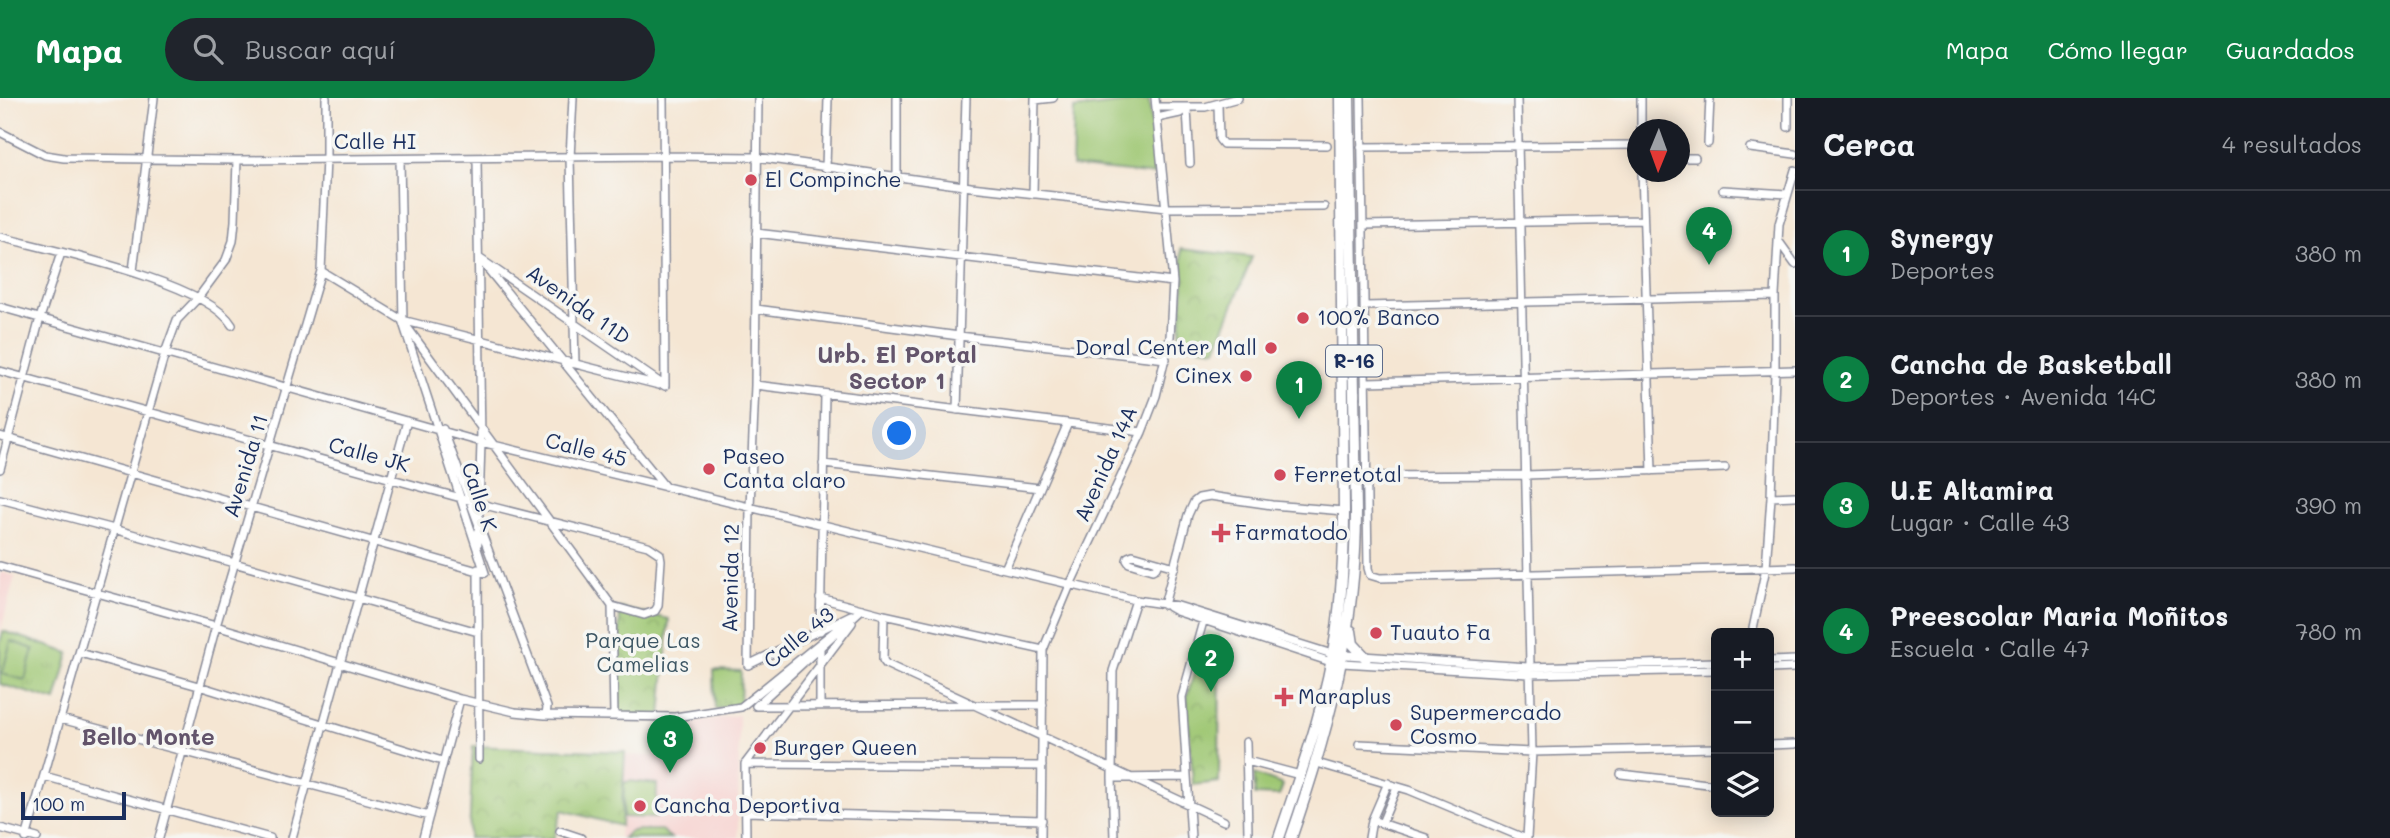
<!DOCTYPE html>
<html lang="es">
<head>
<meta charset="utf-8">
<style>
	:root { --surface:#171b24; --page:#20242c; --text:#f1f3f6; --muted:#9ea1a6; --line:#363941; --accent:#0b8043 }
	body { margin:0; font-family:Mali,sans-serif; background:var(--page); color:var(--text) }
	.controls { position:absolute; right:21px; bottom:21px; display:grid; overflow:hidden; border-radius:10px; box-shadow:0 4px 18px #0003 }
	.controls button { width:63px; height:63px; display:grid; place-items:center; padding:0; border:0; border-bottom:2px solid var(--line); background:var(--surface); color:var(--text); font:35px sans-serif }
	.compass { position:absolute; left:1627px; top:21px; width:63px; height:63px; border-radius:50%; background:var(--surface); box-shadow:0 4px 18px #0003; rotate:181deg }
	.scale { position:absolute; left:21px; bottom:18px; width:105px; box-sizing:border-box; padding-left:7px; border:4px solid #1b2f5e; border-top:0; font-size:19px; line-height:24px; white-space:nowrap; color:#1b2f5e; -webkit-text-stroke:5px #f6f6f2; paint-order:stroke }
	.you { position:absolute; left:900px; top:336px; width:24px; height:24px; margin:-18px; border:5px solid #fff; border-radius:50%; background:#1a73e8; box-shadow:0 0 0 10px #1a73e833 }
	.badge { display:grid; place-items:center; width:46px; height:46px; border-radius:50%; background:var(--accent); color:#fff; font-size:23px; font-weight:700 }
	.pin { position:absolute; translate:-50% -58px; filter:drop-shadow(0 2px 4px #0008) }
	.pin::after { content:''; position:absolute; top:37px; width:24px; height:21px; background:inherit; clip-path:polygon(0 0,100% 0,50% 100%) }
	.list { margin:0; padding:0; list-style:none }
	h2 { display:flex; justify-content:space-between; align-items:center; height:91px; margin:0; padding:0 28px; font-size:30px }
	h2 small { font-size:23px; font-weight:400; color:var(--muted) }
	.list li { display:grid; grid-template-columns:46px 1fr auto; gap:21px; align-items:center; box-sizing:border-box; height:126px; padding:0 28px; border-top:2px solid var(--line) }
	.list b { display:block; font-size:26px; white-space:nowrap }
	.list p { margin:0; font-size:23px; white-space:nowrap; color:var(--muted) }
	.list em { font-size:23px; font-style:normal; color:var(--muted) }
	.icon { flex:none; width:38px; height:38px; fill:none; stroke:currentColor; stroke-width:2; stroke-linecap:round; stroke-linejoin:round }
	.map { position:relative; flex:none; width:1795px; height:740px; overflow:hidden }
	header { display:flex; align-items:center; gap:42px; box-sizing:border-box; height:98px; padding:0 35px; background:var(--accent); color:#fff }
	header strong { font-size:33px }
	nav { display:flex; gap:38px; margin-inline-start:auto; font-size:24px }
	.search { width:490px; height:63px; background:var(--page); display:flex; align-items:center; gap:18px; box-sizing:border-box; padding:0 24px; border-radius:38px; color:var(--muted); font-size:26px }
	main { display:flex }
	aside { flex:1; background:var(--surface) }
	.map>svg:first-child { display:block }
	.built { fill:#f7d0ce }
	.grass { fill:url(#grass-tufts); stroke:#5d7b68; stroke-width:2 }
	.park { fill:url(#park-crowns); stroke:#5d7b68; stroke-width:2 }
	.pitch { fill:#9fc773; stroke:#5d7b68; stroke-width:2 }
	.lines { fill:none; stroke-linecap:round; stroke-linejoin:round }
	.minor-casing { stroke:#888a98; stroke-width:10 }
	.primary-casing { stroke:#888a98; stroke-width:13 }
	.minor { stroke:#fff; stroke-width:7 }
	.primary { stroke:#fff; stroke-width:10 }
	.poi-dot { fill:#d1495b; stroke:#f6f6f2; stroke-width:2.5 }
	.labels { text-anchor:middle; stroke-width:7; stroke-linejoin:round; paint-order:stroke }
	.shield { fill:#f6f6f2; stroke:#5d6b8a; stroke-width:2 }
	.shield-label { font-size:19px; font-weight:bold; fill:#1b2f5e }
	.street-label { font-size:21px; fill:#1b2f5e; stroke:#f6f6f2 }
	.poi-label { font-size:21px; fill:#1b2f5e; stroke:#f6f6f2; text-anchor:start }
	.park-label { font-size:21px; fill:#3c5563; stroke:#f6f6f2 }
	.neighbourhood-label { font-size:23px; font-weight:bold; fill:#62546b; stroke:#f6f6f2 }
</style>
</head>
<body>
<header>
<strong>Mapa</strong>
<div class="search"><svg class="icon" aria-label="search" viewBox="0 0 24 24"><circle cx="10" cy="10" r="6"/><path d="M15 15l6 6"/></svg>Buscar aquí</div>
<nav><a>Mapa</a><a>Cómo llegar</a><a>Guardados</a></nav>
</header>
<main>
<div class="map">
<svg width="1795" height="740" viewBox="0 0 1795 740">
	<defs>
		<pattern id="grass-tufts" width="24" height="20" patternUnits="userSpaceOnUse" patternTransform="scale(1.75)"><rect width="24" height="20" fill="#9fc773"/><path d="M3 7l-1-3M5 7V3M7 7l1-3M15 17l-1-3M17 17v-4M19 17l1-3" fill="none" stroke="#88ab66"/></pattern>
		<pattern id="park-crowns" width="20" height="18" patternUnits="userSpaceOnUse" patternTransform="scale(1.75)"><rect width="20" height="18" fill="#9fc773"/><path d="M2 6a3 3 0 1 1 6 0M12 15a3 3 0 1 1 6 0" fill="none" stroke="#88ab66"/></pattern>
	</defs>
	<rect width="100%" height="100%" fill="#f6f6f2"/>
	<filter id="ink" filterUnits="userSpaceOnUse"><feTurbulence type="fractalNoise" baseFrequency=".0143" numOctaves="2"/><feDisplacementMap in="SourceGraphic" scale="14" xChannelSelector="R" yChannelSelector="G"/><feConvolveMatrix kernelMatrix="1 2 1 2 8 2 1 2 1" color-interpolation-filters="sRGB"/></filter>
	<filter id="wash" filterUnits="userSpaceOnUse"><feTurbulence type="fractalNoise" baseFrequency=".00686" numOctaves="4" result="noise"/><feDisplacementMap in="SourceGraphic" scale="28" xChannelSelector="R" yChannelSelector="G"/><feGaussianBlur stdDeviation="1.57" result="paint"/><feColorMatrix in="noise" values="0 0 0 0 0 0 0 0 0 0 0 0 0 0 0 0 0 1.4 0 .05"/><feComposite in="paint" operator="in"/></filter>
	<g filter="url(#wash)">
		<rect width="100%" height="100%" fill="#f5e6d3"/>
		<path class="built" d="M0 474 15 478 0 535Z
			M739 617 738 740H619L624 657 659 658 660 627 686 626Z"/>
		<path class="grass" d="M3 533 69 555 56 603 0 586V545Z
			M714 572 741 573 740 607 715 611Z"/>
		<path class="park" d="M1181 151 1252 159 1216 251 1179 246 1184 185Z
			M620 510 669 521 661 619 618 618Z
			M1207 533 1220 536 1219 684 1193 687 1187 598Z
			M473 648 625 654 621 728 562 712 554 740H469Z
			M1254 676 1283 687 1279 698 1255 697Z"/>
		<path class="pitch" d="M1149 2 1156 77 1072 68 1074 11Z
			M11 543 33 551 25 582 2 576Z
			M629 683 657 686 656 720 623 719 624 685Z
			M637 732H661L671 740H623L629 734Z"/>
	</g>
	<g filter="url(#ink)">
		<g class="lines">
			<g class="minor-casing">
				<path id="minor" d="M573 0 570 60 575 266
					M663 0 665 288 479 160 665 389
					M758 0 755 287 750 409 748 567 851 517
					M1361 0 1368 470 1370 477 1380 480 1795 469
					M1517 0 1532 654 1527 740
					M1641 0V32
					M1788 0V29
					M1035 2 1053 0
					M1218 7 1219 41 1223 46 1327 47
					M1156 9H1205L1238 0
					M1187 11 1190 65
					M1157 20 1180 15 1185 11
					M0 34 45 57 64 60 237 62 663 58 756 59 971 89 1166 110 1324 109
					M1708 45 1710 0
					M1361 49 1638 47
					M1750 50 1795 56
					M1680 60H1695
					M400 61 403 225
					M477 61 481 344 478 445
					M826 70 828 0
					M1642 74 1652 373
					M897 80V0
					M1723 92 1787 96
					M1033 96 1035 0
					M1363 127 1643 122
					M756 135 1173 184
					M0 139C50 152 207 184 232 227
					M1780 145 1795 166
					M133 173 154 0
					M321 173 402 222 659 287
					M1365 208 1775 198
					M0 209 481 344 1005 471 1136 502 1178 508 1332 556 1528 569 1716 564
					M756 211 959 238 1166 261
					M0 273 479 405 485 407 648 448 660 456 661 462 658 508 655 513 644 517 612 508 402 222 485 475 0 338
					M1367 284 1795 272
					M755 287 1142 334
					M957 312 966 0
					M443 331 547 609 546 617
					M823 366 1040 390
					M0 371 40 220 61 155
					M1367 378 1526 377 1725 370
					M1771 399 1795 398
					M0 401 114 431 478 534
					M1158 465 1156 470 1152 472 1129 465 1127 462 1128 459 1133 457 1175 469
					M0 468 216 528 460 601 515 614 545 617 675 619 741 609 862 511 756 608 1043 607
					M478 471 479 661
					M1005 471 1068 325
					M820 500 884 517 1043 552
					M1164 507 1188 417 1194 404 1199 400 1210 398 1272 407 1344 413
					M612 508 614 618
					M1169 509 1176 513 1331 564 1342 565 1529 576 1716 572
					M884 517 883 562 886 566 1224 723
					M820 533 825 296
					M1752 535 1766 470 1771 399 1775 274V198L1779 126 1795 72
					M80 555 202 589 442 663
					M1769 563 1795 562
					M1769 571 1795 570
					M820 608V548
					M61 621 429 718
					M1246 644 1248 735
					M1359 646 1532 654 1716 650
					M1769 647 1795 646
					M1247 663 1300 677
					M1317 665 1409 692 1524 740
					M745 666 1042 668
					M1621 676 1716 687
					M44 678 270 740
					M1112 680 1187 679
					M746 714 1042 722
					M1372 722 1426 740
					M1382 725 1397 689
					M0 730 37 740
					M560 733 581 740
					M26 740 165 255 177 222 198 200 226 162 233 143 235 123 237 62
					M159 740 216 528 321 173 326 61V0
					M292 740 407 323
					M423 740 460 601
					M746 740 745 666 852 525
					M1041 740 1043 552 1070 487 1142 334 1156 298 1170 239 1173 184 1155 0
					M1114 740 1112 680 1113 573 1136 502
					M1191 740 1182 599 1204 520
					M1369 740 1372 722 1388 685"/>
			</g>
			<g class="primary-casing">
				<path id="primary" d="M1351 533 1353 546 1366 560
					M1279 740C1301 674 1326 607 1336 537 1342 496 1344 454 1344 413L1340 0
					M1291 740C1329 631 1356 529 1356 414L1349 0"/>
			</g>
			<use href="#minor" class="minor"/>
			<use href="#primary" class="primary"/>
		</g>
	</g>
	<g class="poi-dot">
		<circle cx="751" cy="82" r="7"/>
		<circle cx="1303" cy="220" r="7"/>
		<circle cx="1271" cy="250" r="7"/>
		<circle cx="1246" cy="278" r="7"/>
		<circle cx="709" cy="371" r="7"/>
		<circle cx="1280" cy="377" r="7"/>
		<path d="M1217.5 424.5h7v7h7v7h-7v7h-7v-7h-7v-7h7z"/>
		<circle cx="1376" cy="535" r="7"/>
		<path d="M1280.5 588.5h7v7h7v7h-7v7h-7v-7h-7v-7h7z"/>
		<circle cx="1396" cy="627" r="7"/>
		<circle cx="760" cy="650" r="7"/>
		<circle cx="640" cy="708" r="7"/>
	</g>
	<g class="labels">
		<rect class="shield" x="1326" y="247.5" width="56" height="31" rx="5"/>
		<g class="shield-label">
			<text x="1354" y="270">R-16</text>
		</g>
		<g class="street-label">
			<text x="375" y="51">Calle HI</text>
			<text transform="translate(578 207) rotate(35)" y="7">Avenida 11D</text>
			<text transform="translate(586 352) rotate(14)" y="7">Calle 45</text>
			<text transform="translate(369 357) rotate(15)" y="7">Calle JK</text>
			<text transform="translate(1106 366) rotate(-66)" y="7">Avenida 14A</text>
			<text transform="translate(246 368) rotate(-73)" y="7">Avenida 11</text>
			<text transform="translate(479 399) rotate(72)" y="7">Calle K</text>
			<text transform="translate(731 480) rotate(-89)" y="7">Avenida 12</text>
			<text transform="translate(799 540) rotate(-39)" y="7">Calle 43</text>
		</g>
		<g class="poi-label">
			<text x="765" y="89">El Compinche</text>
			<text x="1317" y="227">100% Banco</text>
			<text x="1257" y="257" text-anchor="end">Doral Center Mall</text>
			<text x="1232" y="285" text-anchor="end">Cinex</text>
			<text x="723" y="366">Paseo<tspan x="723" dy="24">Canta claro</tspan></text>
			<text x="1294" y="384">Ferretotal</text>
			<text x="1235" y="442">Farmatodo</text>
			<text x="1390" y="542">Tuauto Fa</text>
			<text x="1298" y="606">Maraplus</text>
			<text x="1410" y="622">Supermercado<tspan x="1410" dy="24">Cosmo</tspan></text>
			<text x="774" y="657">Burger Queen</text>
			<text x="654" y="715">Cancha Deportiva</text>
		</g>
		<g class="park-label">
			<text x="643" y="550">Parque Las<tspan x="643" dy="24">Camelias</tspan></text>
		</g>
		<g class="neighbourhood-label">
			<text x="897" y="265">Urb. El Portal<tspan x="897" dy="26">Sector 1</tspan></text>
			<text x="148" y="647">Bello Monte</text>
		</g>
	</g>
</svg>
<div class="controls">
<button>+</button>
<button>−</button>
<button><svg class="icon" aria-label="layers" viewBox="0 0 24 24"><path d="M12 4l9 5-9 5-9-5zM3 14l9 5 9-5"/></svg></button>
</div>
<svg class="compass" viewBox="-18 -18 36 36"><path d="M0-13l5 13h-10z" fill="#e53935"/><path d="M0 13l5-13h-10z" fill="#9ea1a6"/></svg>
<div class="scale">100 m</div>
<div class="you"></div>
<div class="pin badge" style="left:1299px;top:321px">1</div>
<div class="pin badge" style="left:1211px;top:594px">2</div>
<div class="pin badge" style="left:670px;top:675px">3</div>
<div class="pin badge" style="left:1709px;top:167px">4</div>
</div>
<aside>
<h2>Cerca<small>4 resultados</small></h2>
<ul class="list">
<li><span class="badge">1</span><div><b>Synergy</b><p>Deportes</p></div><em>380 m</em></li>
<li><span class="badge">2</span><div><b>Cancha de Basketball</b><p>Deportes · Avenida 14C</p></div><em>380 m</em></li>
<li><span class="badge">3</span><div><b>U.E Altamira</b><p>Lugar · Calle 43</p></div><em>390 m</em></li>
<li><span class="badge">4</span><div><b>Preescolar Maria Moñitos</b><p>Escuela · Calle 47</p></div><em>780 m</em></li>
</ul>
</aside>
</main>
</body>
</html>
